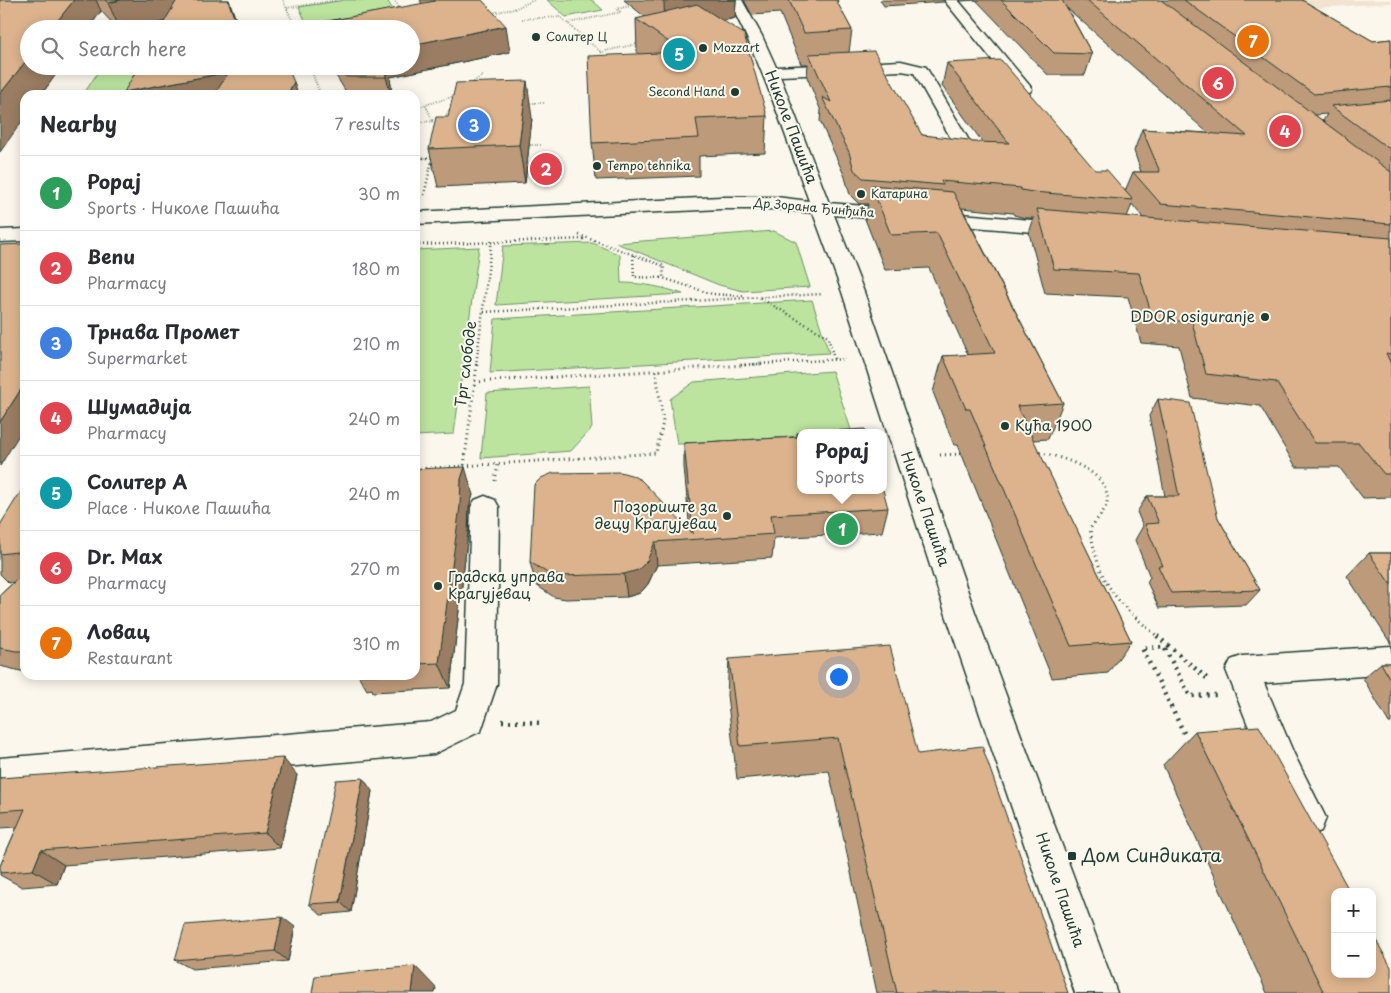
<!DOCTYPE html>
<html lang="en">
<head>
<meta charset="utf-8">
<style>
	:root { --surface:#fff; --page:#f7f7f7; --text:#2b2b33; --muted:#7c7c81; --line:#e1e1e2; --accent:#1f3d34 }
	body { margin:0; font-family:"Playpen Sans",sans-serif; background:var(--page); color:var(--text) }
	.controls { position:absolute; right:15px; bottom:15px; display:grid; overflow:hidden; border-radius:10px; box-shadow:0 2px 12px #0003 }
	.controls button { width:45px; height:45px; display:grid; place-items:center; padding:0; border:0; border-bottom:1px solid var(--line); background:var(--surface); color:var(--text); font:25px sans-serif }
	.you { position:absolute; left:838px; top:676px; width:18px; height:18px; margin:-12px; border:4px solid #fff; border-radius:50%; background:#1a73e8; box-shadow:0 0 0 8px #1a73e833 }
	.badge { display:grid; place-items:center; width:32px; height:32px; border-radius:50%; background:var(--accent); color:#fff; font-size:16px; font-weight:700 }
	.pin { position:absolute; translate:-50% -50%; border:2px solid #fff; box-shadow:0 1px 5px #0006 }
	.popup { position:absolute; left:797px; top:429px; width:90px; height:65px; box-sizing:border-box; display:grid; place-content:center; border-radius:10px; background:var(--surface); filter:drop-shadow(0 1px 4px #0005); font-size:16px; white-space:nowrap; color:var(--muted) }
	.popup b { font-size:19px; color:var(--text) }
	.popup::after { content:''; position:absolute; left:50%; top:100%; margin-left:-10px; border:10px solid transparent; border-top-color:var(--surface) }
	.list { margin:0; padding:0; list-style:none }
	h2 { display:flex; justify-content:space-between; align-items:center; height:65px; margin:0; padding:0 20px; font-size:21px }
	h2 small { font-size:16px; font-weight:400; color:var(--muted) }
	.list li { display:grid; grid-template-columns:32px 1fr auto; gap:15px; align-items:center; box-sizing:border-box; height:75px; padding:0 20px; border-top:1px solid var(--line) }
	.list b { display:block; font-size:19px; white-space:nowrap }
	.list p { margin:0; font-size:16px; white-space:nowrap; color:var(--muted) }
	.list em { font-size:16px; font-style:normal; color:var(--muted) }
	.icon { flex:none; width:28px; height:28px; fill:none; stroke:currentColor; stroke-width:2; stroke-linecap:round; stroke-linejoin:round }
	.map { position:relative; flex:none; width:1391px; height:993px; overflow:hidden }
	.search { position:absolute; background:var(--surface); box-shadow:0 2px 12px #0003; left:20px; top:20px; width:400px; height:55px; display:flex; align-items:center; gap:12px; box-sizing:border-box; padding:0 18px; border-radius:28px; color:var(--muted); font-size:19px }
	.panel { position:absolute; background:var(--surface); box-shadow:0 2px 12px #0003; left:20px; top:90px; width:400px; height:590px; border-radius:15px }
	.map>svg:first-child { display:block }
	.built { fill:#f2e3d0 }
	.green { fill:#bce49f; stroke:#6e906a }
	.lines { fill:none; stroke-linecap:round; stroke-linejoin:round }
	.minor-casing { stroke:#1f3d34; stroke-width:3 }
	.path-far3 { stroke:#1f3d34; stroke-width:2; stroke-dasharray:0.5 2; stroke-linecap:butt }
	.path-far2 { stroke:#1f3d34; stroke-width:2.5; stroke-dasharray:1 3; stroke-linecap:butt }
	.path-far1 { stroke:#1f3d34; stroke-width:3; stroke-dasharray:1 4; stroke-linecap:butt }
	.path { stroke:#1f3d34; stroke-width:4.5; stroke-dasharray:2 5; stroke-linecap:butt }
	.minor { fill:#fbf7ec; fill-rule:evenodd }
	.wall { fill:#bd9a79; stroke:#1f3d34; fill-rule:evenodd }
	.shaded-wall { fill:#9a7d63; stroke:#1f3d34 }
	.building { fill:#dcb38d; stroke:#1f3d34 }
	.poi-dot { fill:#1f3d34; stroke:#fbf7ec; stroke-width:2 }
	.labels { text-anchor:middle; stroke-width:4; stroke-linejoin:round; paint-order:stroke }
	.far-poi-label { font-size:12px; fill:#1f3d34; stroke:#fbf7ec; text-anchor:start }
	.far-street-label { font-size:12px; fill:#1f3d34; stroke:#fbf7ec }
	.street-label { font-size:15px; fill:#1f3d34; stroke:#fbf7ec }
	.poi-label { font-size:15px; fill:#1f3d34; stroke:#fbf7ec; text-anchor:end }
	.near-poi-label { font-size:18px; fill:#1f3d34; stroke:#fbf7ec; text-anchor:start }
</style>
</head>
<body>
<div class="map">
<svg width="1391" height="993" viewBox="0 0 1391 993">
	<rect width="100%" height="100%" fill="#fbf7ec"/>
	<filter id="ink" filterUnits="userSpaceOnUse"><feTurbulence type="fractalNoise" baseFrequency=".02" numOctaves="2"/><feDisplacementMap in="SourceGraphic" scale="10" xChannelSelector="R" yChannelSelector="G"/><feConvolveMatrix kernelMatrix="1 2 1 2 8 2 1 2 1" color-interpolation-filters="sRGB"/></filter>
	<g filter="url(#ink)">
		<path class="built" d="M1156 0H1391V3L1242 13Z"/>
		<path class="green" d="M345 0H387L398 18 333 29H309L299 7Z
			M547 0H592L603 10 566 17Z
			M145 66 129 95H83L100 69Z
			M774 231 796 242 810 287 743 291 719 285 616 243Z
			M593 243 620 255 621 283C643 283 662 287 683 294L496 305 503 246Z
			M479 247 454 434 415 436V250Z
			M812 300 829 353 490 373 495 319Z
			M832 371 852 433H801V436L787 437 778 442 677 444 670 399 694 382Z
			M589 386 592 428 571 451 481 458 487 393Z"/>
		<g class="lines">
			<g class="minor-casing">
				<path id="minor" d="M728 0H742L762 36 776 67 901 61 926 67 981 161 978 165H966L914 73 901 71 780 76 829 203 1068 223 1075 225 1078 229 1075 233 1068 235 834 215 864 292 975 612 1117 993H1075L945 612 842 292 813 213 776 209H721L415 224V212L721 197H776L809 201C784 133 763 64 728 0Z
					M944 0H958L1030 86 1032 89 1030 92H1018Z
					M25 229V241L0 242V230Z
					M485 496 495 500 499 507 497 684 481 731 434 754 0 792V758L431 722 456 710 465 684 471 507 475 500Z
					M1391 646V674L1264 683 1294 754 1326 818 1321 831 1308 836 1295 831 1264 765 1226 670 1231 660 1242 656Z"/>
			</g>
			<path class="path-far3" d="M283 0 296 29
				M394 0 402 11
				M287 8 337 0
				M490 13 514 9 534 0
				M522 19 560 17 602 53
				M568 23 621 12 616 9 635 5
				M601 52 641 43
				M309 66 321 95
				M470 85 483 75
				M528 103H545
				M426 106 433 121
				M415 108 455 96
				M443 120 452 106
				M415 122 440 121
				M525 145H542
				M415 158H433"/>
			<path class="path-far2" d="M415 158H433
				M424 195 432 160
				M579 235 664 266 663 278 712 294 744 296
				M415 245 586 239
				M633 255 634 277 663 278
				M760 298 828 337 834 359
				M484 312 823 294
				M476 365 492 238
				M741 365 845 359"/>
			<path class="path-far1" d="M475 382 761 364
				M1035 452C1058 455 1112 471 1107 502 1105 513 1095 520 1090 529 1100 587 1115 600 1158 637
				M940 455 964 454
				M464 466 656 453 663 422 656 371
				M415 469 464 466 477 364
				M495 481 498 464"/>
			<path class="path" d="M1157 636 1210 681
				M502 721 543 723
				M1184 733 1142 648 1164 647 1190 696 1216 695"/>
			<use href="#minor" class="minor"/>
		</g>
		<path class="wall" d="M0 0H229L238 26 273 29 164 21 135 29H118L101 11 41 95H25Z
			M420 0H482L510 52 390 77 392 95H348L330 66H411V29H314L312 24 422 4Z
			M624 0H736L735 18 723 21 767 116 765 153 699 156V176L596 180 592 143 638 54 637 53 636 19 645 17Z
			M744 0H838L837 3 852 30 849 52 922 135 972 142 983 143 942 86 947 63 1125 191 1133 172H1141L1134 151 1142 129 1208 133 1067 8 1092 54 1085 75H1048L976 0 961 1 960 0H1302L1373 41 1391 39V497L1363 498 1339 467H1296L1260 406 1192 398 1179 346 1141 343 1128 297 1045 293 1029 233 1034 218H1025L1014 215 1013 213 962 208 1063 403 1048 439 1033 440 1131 641 1108 673 1052 678 958 445H954L933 392 943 356 968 355 929 268 885 270 865 219 868 204H859L850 195 845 177 820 121 821 111 807 77 808 64H801L780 13 752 15ZM1327 114 1323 121 1315 115ZM1132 204 1143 218 1127 217Z
			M880 0H944V2L884 6Z
			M532 118 525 183 438 187 429 149Z
			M1158 399 1218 518 1260 590 1246 605 1159 608 1147 582 1150 577 1135 540 1143 526 1137 512 1147 496H1165L1149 416Z
			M797 433 888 508 882 532 774 538 772 558 657 565 648 584 640 593 627 597 566 599 554 597 536 585 530 562 690 532 684 467V443L797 437Z
			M415 469 473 495 469 507 468 533 450 688 373 692 372 689 367 690 358 675H415Z
			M25 491V672L0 666V595L14 582 9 583 0 574V525Z
			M1369 553H1391V644L1347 576Z
			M729 659 918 754 1068 993H877L829 771 737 779 727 695Z
			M1381 663H1391V723H1389L1363 678Z
			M37 675H65L44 677Z
			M1195 731 1391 993H1267L1163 765Z
			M297 775 280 848 64 865 57 884 22 887 0 875V866L17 827 0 828V778Z
			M372 791 351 912 321 915 309 904Z
			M295 927 288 961 192 969 175 960Z"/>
		<path class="shaded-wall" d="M74 0H96L101 11 88 29H51Z
			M120 0H192L197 13 135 29H120L108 3Z
			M228 0H229L239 29H238Z
			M675 0H736L735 18 665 32 664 2Z
			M506 26 510 52 390 77 392 95H391L386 77 385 66H411V45Z
			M29 57V66H62L41 95H25V117L0 152V94Z
			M229 72 238 95H125L124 92Z
			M527 81 532 118 525 183 519 145Z
			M294 82 298 95H287Z
			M25 383V425L0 466V422Z
			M465 467 473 495 469 507 468 533 450 688 439 663 461 479Z
			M655 542 657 565 648 584 640 593 627 597 624 574Z
			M283 758 297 775 280 848 265 833Z
			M363 778 372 791 351 912 340 902Z
			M41 850 64 865 57 884 33 870Z
			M282 917 295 927 288 961 275 951Z
			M415 966 436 988 435 993H412Z"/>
		<path class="building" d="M0 0H74L51 29H29V57L0 94Z
			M105 0H120L108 3Z
			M177 0H228L237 26 270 20 273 29H160Z
			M434 0H482L506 26 411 45V29H315L312 24 435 1Z
			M661 0H675L664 2Z
			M789 0H836L852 30 804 33Z
			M1001 0H1062L1092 54 1054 53Z
			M1087 0H1161L1391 172V224L1161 204 1133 172H1160L1142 129 1247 136Z
			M1184 0H1302L1373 41 1391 39V87L1314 94Z
			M697 4 744 34 767 116 696 119 699 138 592 143 588 56 683 52 636 19Z
			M874 51 922 135 969 140 972 142 1009 143 947 63 1001 60 1095 170H1107L1133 200 1033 192 1021 190V188L941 181 943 185 863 178 854 170 849 152 822 97 831 102 809 54Z
			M139 66H287L294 82 287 95H214L229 72 124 92Z
			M339 66H385L386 77H346Z
			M527 81 519 145 429 149 436 117H448L456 83Z
			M1391 100V150L1331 106Z
			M871 185 953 192 1063 403 1017 406 1131 641 1071 646 970 409H966L943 356 995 353 937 233 891 235Z
			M1037 209 1391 238V354L1386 353 1391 364V474H1384L1359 443H1315L1276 382 1206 374 1192 322 1153 319 1139 273 1054 269Z
			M25 244V383L0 422V245Z
			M1158 399 1190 403 1218 518 1260 590 1171 593 1158 566H1163L1145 524 1159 523 1147 496H1179Z
			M865 429 866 433H801V490H883L888 508 771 515 774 534 655 542 647 561 638 570 624 574 561 576 549 574 530 562 534 485 541 478 553 473 620 472 631 475 641 480 693 534 684 443 798 437 797 433Z
			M465 467 461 479 460 506 439 663 415 664V469Z
			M21 491H25V551L0 554V525Z
			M1369 553H1391V585Z
			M25 572V651H16L0 648V595Z
			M890 646 918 754 982 746 1068 993H897L838 738 740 746 729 659Z
			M1381 663H1391V681Z
			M1259 726 1350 892H1335V974H1372V933L1391 967V993H1324L1195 731Z
			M283 758 265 833 41 850 33 870 0 873V866L25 809 0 811V778Z
			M363 778 340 902 309 904 336 780Z
			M282 917 275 951 175 960 185 925Z
			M415 966 412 993H312L315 976Z"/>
	</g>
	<g class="poi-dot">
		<circle cx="536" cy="37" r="5"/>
		<circle cx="703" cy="48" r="5"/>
		<circle cx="735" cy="92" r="5"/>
		<circle cx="597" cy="166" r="5"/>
		<circle cx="861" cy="194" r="5"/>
		<circle cx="1265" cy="317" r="5"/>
		<circle cx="1005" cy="426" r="5"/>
		<circle cx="727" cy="516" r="5"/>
		<circle cx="438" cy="586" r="5"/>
		<rect x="1067" y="851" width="10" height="10" rx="2.5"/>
	</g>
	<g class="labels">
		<g class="far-poi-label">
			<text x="546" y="41">Солитер Ц</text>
			<text x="713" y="52">Mozzart</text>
			<text x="725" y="96" text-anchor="end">Second Hand</text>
			<text x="607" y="170">Tempo tehnika</text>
			<text x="871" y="198">Катарина</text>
		</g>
		<g class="far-street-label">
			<text transform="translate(814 208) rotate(5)" y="4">Др Зорана Ђинђића</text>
		</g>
		<g class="street-label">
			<text transform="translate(791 127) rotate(69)" y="5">Николе Пашића</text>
			<text transform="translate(466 364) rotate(-83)" y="5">Трг слободе</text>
			<text transform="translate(925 509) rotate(71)" y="5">Николе Пашића</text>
			<text transform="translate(1060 890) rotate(71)" y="5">Николе Пашића</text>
		</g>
		<g class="poi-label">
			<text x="1255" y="322">DDOR osiguranje</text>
			<text x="1015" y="431" text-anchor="start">Кућа 1900</text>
			<text x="717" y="512">Позориште за<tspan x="717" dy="17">децу Крагујевац</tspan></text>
			<text x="448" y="582" text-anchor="start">Градска управа<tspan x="448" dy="17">Крагујевац</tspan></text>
		</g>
		<g class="near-poi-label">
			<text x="1082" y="862">Дом Синдиката</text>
		</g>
	</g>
</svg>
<div class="controls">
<button>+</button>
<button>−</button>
</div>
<div class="you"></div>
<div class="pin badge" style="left:842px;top:529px;background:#2e9e5b">1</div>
<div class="popup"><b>Popaj</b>Sports</div>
<div class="pin badge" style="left:546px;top:169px;background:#e0444e">2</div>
<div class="pin badge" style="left:474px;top:125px;background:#3f7fe0">3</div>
<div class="pin badge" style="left:1285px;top:131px;background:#e0444e">4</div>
<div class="pin badge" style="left:679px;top:54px;background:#0f9aa8">5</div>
<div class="pin badge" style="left:1218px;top:83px;background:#e0444e">6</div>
<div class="pin badge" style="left:1253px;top:41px;background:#e8710a">7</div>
<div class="search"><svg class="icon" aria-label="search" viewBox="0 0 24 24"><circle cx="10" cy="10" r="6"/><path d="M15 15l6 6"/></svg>Search here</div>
<section class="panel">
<h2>Nearby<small>7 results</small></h2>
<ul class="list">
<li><span class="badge" style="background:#2e9e5b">1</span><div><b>Popaj</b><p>Sports · Николе Пашића</p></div><em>30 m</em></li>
<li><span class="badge" style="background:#e0444e">2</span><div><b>Benu</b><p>Pharmacy</p></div><em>180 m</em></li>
<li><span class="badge" style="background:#3f7fe0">3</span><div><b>Трнава Промет</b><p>Supermarket</p></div><em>210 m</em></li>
<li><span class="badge" style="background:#e0444e">4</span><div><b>Шумадија</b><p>Pharmacy</p></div><em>240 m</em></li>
<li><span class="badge" style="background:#0f9aa8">5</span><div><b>Солитер А</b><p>Place · Николе Пашића</p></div><em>240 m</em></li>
<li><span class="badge" style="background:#e0444e">6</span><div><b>Dr. Max</b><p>Pharmacy</p></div><em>270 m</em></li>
<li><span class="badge" style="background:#e8710a">7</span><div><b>Ловац</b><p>Restaurant</p></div><em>310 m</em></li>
</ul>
</section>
</div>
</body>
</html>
